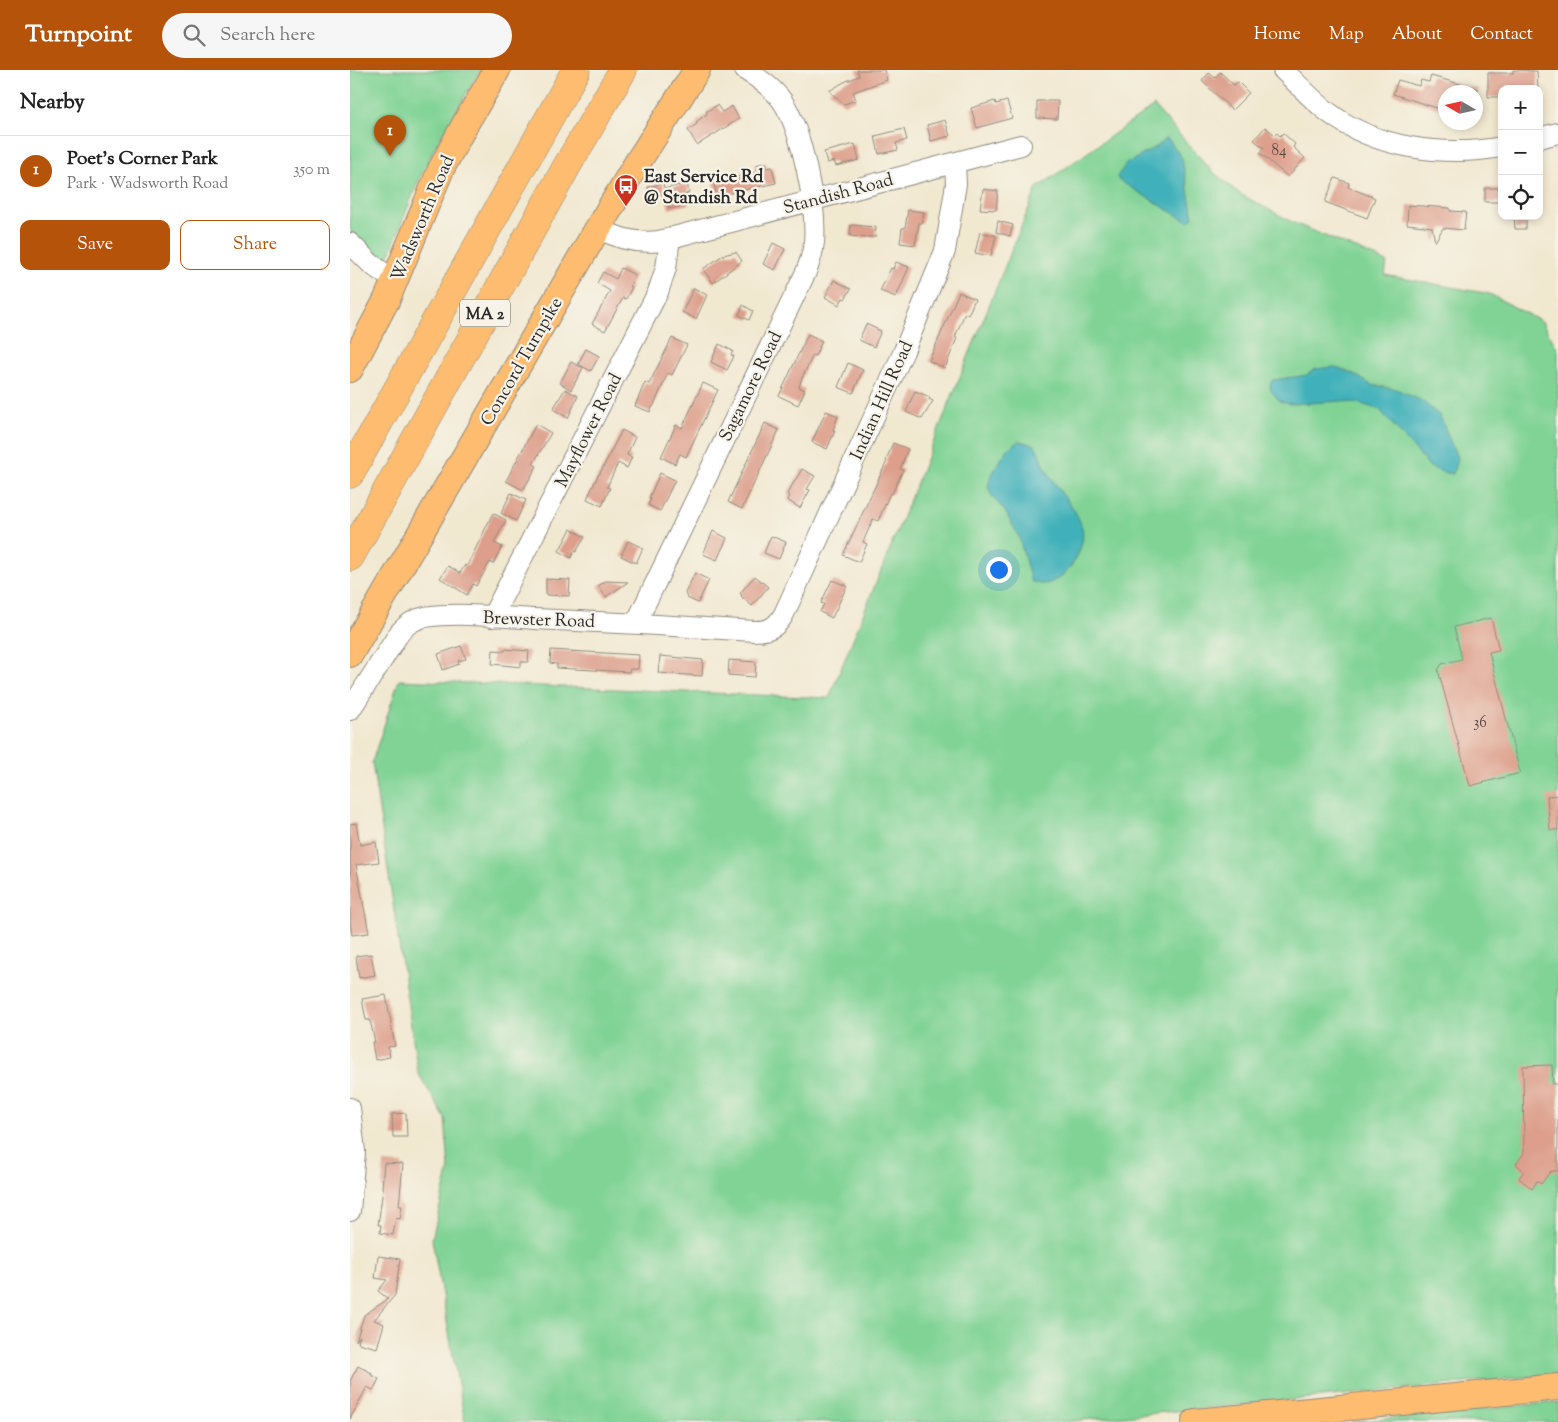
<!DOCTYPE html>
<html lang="en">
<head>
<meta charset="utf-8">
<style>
	:root { --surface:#fff; --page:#f6f6f6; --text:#222; --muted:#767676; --line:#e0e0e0; --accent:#b45309 }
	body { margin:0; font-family:"Sorts Mill Goudy",serif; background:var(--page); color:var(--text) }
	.controls { position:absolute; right:15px; top:15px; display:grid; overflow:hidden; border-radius:10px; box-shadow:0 2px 8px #0003 }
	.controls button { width:45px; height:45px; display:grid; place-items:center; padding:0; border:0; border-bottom:1px solid var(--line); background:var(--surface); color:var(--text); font:25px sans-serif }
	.compass { position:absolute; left:1088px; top:15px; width:45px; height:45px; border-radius:50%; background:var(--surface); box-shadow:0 2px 8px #0003; rotate:279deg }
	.you { position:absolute; left:648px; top:499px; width:18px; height:18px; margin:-12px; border:4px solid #fff; border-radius:50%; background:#1a73e8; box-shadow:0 0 0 8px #1a73e833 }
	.badge { display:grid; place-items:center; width:32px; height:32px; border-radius:50%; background:var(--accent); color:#fff; font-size:16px; font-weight:700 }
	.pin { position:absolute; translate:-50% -41px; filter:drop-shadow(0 1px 2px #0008) }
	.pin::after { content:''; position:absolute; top:26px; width:18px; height:15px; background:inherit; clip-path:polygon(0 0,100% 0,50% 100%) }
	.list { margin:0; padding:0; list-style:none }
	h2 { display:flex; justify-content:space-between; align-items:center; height:65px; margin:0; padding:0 20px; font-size:21px }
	h2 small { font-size:16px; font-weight:400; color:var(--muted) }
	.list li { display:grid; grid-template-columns:32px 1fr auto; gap:15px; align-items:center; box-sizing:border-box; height:70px; padding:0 20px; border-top:1px solid var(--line) }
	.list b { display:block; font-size:19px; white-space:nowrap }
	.list p { margin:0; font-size:16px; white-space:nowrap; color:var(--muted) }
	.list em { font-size:16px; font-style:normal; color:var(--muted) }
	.actions { display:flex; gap:10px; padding:15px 20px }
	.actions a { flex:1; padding:11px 0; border:1px solid var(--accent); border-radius:10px; text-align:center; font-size:18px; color:var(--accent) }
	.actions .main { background:var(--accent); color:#fff }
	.icon { flex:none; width:28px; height:28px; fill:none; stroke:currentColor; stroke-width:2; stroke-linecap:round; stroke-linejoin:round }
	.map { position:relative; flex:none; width:1208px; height:1352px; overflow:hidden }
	header { display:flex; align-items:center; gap:30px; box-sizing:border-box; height:70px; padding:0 25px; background:var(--accent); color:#fff }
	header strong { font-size:24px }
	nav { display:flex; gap:28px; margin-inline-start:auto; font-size:18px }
	.search { width:350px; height:45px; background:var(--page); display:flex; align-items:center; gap:12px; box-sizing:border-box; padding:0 18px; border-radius:28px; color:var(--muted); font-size:19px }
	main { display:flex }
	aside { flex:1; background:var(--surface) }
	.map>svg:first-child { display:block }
	.green { fill:#80d395; stroke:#567f60 }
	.water { fill:#41b1ba; stroke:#366e72 }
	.building { fill:#dd9f8b }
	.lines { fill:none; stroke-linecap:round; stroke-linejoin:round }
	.minor-casing { stroke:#8e8a7e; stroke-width:22 }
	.major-casing { stroke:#8e8a7e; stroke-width:28 }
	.highway-casing { stroke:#8e8a7e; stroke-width:29 }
	.minor { stroke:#fff; stroke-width:20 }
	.major { stroke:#fdbc6f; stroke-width:26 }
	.highway { stroke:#fdbc6f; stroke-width:28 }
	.labels { text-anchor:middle; stroke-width:4.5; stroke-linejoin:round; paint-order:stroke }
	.number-label { font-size:15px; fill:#584843 }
	.shield { fill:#f7f3e8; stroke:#686764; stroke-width:1 }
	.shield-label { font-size:16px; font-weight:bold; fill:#2b2b2b }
	.poi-label { font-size:18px; font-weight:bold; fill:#2b2b2b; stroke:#f7f3e8; text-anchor:start }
	.street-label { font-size:18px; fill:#2b2b2b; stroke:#f7f3e8 }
</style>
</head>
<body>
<header>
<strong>Turnpoint</strong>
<div class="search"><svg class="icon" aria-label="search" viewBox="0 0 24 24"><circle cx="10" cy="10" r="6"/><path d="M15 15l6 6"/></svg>Search here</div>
<nav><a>Home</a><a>Map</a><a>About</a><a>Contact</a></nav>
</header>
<main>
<aside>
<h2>Nearby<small></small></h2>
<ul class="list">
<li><span class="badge">1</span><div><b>Poet's Corner Park</b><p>Park · Wadsworth Road</p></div><em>350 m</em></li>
</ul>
<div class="actions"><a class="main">Save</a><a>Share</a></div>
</aside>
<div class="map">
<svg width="1208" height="1352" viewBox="0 0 1208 1352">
	<rect width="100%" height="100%" fill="#f7f3e8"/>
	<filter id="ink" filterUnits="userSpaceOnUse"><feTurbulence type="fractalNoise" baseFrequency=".02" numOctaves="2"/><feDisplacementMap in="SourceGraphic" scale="10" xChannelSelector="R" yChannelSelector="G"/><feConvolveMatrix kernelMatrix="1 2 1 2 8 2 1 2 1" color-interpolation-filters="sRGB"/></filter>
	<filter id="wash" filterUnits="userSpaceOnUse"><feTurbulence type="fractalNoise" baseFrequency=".0096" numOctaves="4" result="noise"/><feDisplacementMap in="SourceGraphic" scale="20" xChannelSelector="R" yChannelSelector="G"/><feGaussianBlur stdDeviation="1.12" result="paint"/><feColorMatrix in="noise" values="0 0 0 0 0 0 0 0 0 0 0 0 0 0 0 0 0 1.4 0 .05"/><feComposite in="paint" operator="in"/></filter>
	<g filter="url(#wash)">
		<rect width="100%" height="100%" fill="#f1e8d0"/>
		<path class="green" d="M0 0H130L85 77 67 114 40 183 36 188C21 188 9 170 0 160Z
			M804 36 863 102 890 124 944 153 1037 192 1035 205 1140 224 1192 252 1208 280V1304L713 1352H115L82 1169 99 1098 95 1048 68 1003 22 692 49 610 479 628 687 118Z
			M1208 1332V1352H1002Z"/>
		<path class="water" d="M815 69H818L832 88 843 147 839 151 830 147 770 111 767 107 776 94 806 77Z
			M985 297 1004 304 1021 315 1046 319 1072 331 1090 346 1107 388 1103 404 1092 402 1080 397 1030 340 1012 334 991 331 942 334 931 332 921 321 920 315 923 310 957 305 965 299Z
			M669 371 685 375C691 387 696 401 704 412 713 427 728 441 732 458 738 482 707 526 681 511L669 467 655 441 642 426 638 417 641 406 648 394 658 379Z"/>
		<g id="blocks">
			<path class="building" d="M507 0H534L537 10 503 22 506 30 494 34 479 21 494 12 509 6Z
				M1163 0 1187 1 1188 19H1152V27H1138V3H1163Z
				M870 2 884 15 888 12 899 23 882 40 852 11 859 3 865 8Z
				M1081 6 1128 19 1127 22H1096V41L1043 24 1048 10 1069 16 1071 10 1079 12Z
				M645 31 646 34 657 31 662 48 627 58 621 38Z
				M687 31H708L707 49 687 48Z
				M367 35 372 42 382 36 389 49 347 75 338 60 347 54 346 52 357 44 356 42Z
				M595 50 600 66 581 71 577 55Z
				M915 57 925 65 927 63 930 66 933 63 945 74 943 77 955 88 938 107 910 83 914 78 904 70Z
				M554 59 557 70 546 73 548 80 529 84 525 66Z
				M505 74 509 90 486 96 484 91 477 93 474 82Z
				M416 93 417 98 422 97 426 113 367 126 363 110 382 106V108L407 102 405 95Z
				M985 108 999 113 998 117 1025 128 1017 148 975 132Z
				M313 113 315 123 300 127 298 117Z
				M337 113 339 123 336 124 339 134 319 139 314 119Z
				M1135 118H1151L1152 132H1135Z
				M633 119 648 121 646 140 630 139Z
				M1058 135 1100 138V141L1116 142 1114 160 1093 158 1085 172 1082 157 1057 154Z
				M558 140 574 142 572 153H569L565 175 550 173 552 158H555Z
				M1164 146H1176V159H1165Z
				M648 151 663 155 660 166 646 162Z
				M501 155 526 157 525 167H516V168L500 166Z
				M630 162 646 166 641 186 625 183Z
				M423 173 435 179 425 200 413 194Z
				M386 182 392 191 363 213 353 199 373 185Z
				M546 192 559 197 546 227 530 221 541 198 543 199Z
				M271 198 285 205 280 216 282 217 276 229 273 228 255 261 242 254 260 221 247 213 253 202 266 209Z
				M484 210 501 219 495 229 493 228 489 235 475 227Z
				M344 218 357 225 346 249 332 242Z
				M609 222 625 229 618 245 615 243 605 267 607 268 595 298 579 291Z
				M393 235 403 241 399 250 389 245Z
				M516 254 531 261 524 277 509 270Z
				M458 264 472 271 465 286 463 285 452 308 449 317 455 320 448 335 429 326Z
				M322 268 337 275 322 305 318 303 303 337H302L300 342 285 336 295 312 299 314Z
				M369 274 383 281 381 285 384 286 377 300 361 292Z
				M236 279 249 286 241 301 228 294Z
				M221 292 233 298 221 320 210 313Z
				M498 293 513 300 503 323 488 317Z
				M353 313 368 320 336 387 330 384 325 394 311 387 326 355 332 358Z
				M215 319 228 326 218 348 203 339Z
				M565 321 580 327 579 329 583 331 572 349 556 342Z
				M476 341 488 346 483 360 485 361 477 379 462 372Z
				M415 353 429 360 392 439 378 432Z
				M186 354 201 363 183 394 187 396 173 420 156 411Z
				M272 360 285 367 277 385 282 387 277 398 268 393 257 417 260 418 252 436 237 429 248 405H249Z
				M543 373 558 379 550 399 553 400 542 424 540 423 528 451 523 449 513 472 517 474 509 492 493 485 537 391 536 390Z
				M452 399 465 406 457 419 460 420 450 438 437 430 439 426 437 424Z
				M310 403 325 410 310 441 298 435 301 429 299 428Z
				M161 423 176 430 166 451 151 443Z
				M143 443 156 450 144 473 152 477 143 494 140 492 126 516 123 514 117 525 90 508 98 496 110 503 115 495 117 496Z
				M221 459 235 467 226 482 224 481 221 488 209 481Z
				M363 461 377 468 367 490 353 484Z
				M421 466 436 472 429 489 414 483Z
				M278 471 293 478 286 493 271 486Z
				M345 503 359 510 348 533 337 528 335 523Z
				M405 506 418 517 402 536 391 526 392 525 390 523Z
				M196 509 220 510 219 526 196 525Z
				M482 510 497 516 482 548 470 542 474 534 471 533Z
				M256 511 278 512 256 527 248 516Z
				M1141 548 1149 580 1139 582 1170 703 1120 716 1088 600 1092 594 1112 589 1104 557Z
				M111 576 116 589 108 591 109 594 93 600 88 584Z
				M155 579 179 581 178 592H171V597L142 594 143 580 155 581Z
				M201 580 289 585 288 599H280L279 602 207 598V594L200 593Z
				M310 586 353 590 352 606 308 603Z
				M379 590 406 592 405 607 378 605Z
				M1208 725V760H1200L1197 726Z
				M6 753 10 775 26 772 29 792 6 795 19 863 2 865 0 852V754Z
				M21 884 25 905 9 908 6 886Z
				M36 925 45 976 38 977 40 987 25 990 22 972H25L20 950H16L12 929Z
				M1202 995 1203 1014H1208V1101H1201L1191 1114 1187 1111 1182 1119 1169 1108 1174 1101 1166 1094 1174 1083 1173 996Z
				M56 1043 57 1067H43L42 1044Z
				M34 1093 53 1094 49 1136H52L50 1149 46 1148 43 1165 30 1163 31 1155H28L33 1119 32 1118Z
				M28 1186 50 1189 45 1225 24 1250 34 1254 27 1278 8 1273 10 1266 6 1271 14 1245 38 1229 28 1221 37 1210 25 1208Z
				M8 1296 22 1303 21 1305 29 1309 23 1320 17 1317 0 1349V1311Z"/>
		</g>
	</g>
	<g filter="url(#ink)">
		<use href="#blocks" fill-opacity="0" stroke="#8e8a7e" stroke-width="1"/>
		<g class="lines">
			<g class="minor-casing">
				<path id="minor" d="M933 0C948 14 962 30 978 42 1026 79 1094 87 1152 77
					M1189 68 1208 63
					M248 158C268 169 287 174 309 171L671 75
					M0 173 21 194 45 211
					M142 547 308 222 316 198 320 168
					M286 553 456 202C460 192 463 183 464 172 467 137 452 61 433 32 423 18 410 9 395 0
					M0 640 50 562C57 554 65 549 75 547 107 542 152 547 185 549 259 552 332 556 405 561 419 561 427 557 434 544L554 281 595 181 606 114 605 93
					M0 1038 5 1082 0 1141"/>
			</g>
			<g class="major-casing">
				<path id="major" d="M0 299 37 229 91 99 115 54 147 0
					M0 584 248 158 289 90 347 0
					M845 1352 1208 1317"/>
			</g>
			<g class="highway-casing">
				<path id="highway" d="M0 404 226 0
					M0 487 217 96 273 0"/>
			</g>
			<use href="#minor" class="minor"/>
			<use href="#major" class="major"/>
			<use href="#highway" class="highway"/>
		</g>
	</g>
	<defs>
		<g id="bus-pin" transform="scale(1.25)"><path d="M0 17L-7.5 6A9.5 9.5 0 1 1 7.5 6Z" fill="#c8321e" stroke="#f7f3e8"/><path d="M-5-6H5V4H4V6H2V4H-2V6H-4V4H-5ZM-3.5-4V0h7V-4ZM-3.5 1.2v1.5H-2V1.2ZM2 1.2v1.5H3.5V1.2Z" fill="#fff"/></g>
	</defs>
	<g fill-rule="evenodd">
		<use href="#bus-pin" x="276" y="116"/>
	</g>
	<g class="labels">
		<g class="number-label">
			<text x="929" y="85">84</text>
			<text x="1130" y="657">36</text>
		</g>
		<rect class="shield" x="110" y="229.5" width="50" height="27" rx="4"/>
		<g class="shield-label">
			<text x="135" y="249">MA 2</text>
		</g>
		<g class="poi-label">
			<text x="294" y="112">East Service Rd<tspan x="294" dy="21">@ Standish Rd</tspan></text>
		</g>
		<g class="street-label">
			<text transform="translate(488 123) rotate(-15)" y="6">Standish Road</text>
			<text transform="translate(72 148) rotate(-67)" y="6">Wadsworth Road</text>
			<text transform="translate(171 291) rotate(-60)" y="6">Concord Turnpike</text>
			<text transform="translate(400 316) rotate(-64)" y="6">Sagamore Road</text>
			<text transform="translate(531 330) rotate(-66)" y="6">Indian Hill Road</text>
			<text transform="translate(238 360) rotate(-63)" y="6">Mayflower Road</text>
			<text transform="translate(189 549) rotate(2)" y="6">Brewster Road</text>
		</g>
	</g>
</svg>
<div class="controls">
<button>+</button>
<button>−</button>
<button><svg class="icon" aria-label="locate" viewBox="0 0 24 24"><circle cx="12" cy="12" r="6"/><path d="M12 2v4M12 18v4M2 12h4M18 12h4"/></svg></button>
</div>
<svg class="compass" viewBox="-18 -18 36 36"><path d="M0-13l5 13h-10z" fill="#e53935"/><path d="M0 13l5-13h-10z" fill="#767676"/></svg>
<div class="you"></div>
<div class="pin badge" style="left:40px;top:86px">1</div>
</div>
</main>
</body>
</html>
